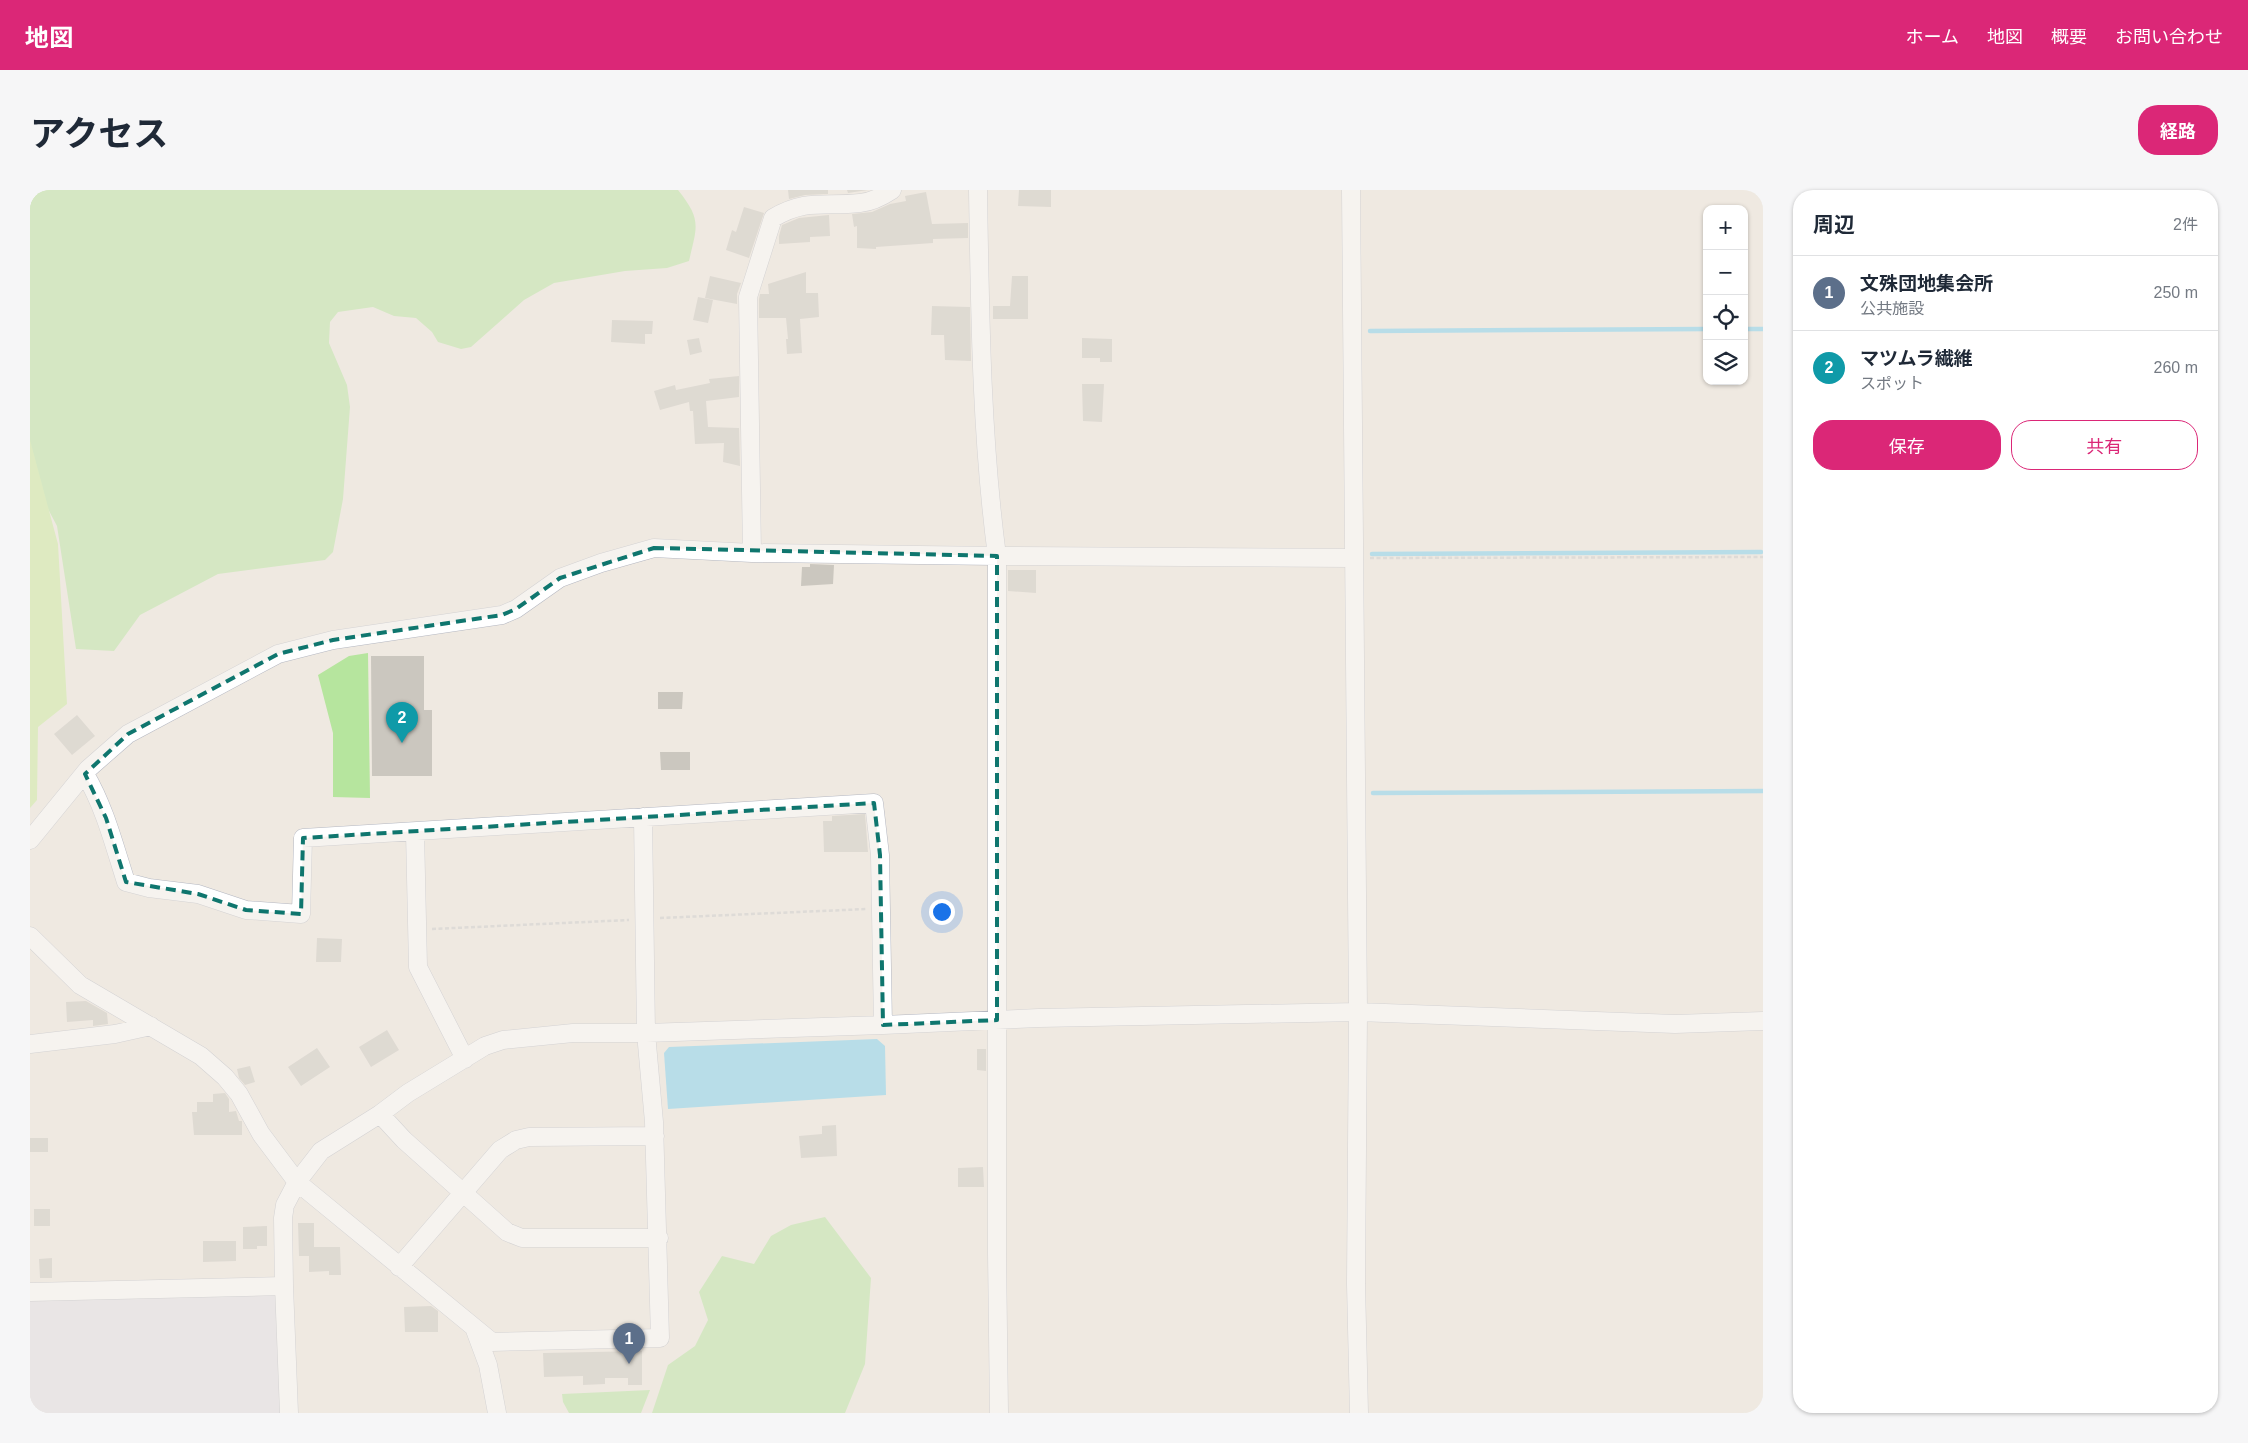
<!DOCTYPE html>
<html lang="ja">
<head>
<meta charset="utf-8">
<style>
	:root { --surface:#fff; --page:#f6f6f7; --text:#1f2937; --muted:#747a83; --line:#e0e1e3; --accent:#db2777 }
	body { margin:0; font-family:Helvetica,"Noto Sans JP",sans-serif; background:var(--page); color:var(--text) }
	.controls { position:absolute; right:15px; top:15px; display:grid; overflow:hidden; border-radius:10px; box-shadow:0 1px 4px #0004 }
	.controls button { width:45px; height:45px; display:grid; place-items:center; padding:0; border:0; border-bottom:1px solid var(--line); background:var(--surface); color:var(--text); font:25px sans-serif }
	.you { position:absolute; left:911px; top:721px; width:18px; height:18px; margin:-12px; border:4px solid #fff; border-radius:50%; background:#1a73e8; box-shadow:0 0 0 8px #1a73e833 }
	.badge { display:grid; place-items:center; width:32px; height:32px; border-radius:50%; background:var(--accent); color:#fff; font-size:16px; font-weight:700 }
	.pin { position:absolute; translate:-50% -41px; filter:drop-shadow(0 1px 2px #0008) }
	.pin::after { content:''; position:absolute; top:26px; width:18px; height:15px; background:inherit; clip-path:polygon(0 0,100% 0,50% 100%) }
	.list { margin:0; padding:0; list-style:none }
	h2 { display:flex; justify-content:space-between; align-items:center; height:65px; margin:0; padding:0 20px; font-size:21px }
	h2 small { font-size:16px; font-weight:400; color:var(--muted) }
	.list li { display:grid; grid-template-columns:32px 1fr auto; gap:15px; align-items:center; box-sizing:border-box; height:75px; padding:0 20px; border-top:1px solid var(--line) }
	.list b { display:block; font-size:19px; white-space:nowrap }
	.list p { margin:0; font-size:16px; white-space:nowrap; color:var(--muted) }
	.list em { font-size:16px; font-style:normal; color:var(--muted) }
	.actions { display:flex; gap:10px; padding:15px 20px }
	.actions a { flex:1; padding:11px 0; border:1px solid var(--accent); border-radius:20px; text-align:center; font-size:18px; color:var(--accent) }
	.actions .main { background:var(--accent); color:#fff }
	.icon { flex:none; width:28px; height:28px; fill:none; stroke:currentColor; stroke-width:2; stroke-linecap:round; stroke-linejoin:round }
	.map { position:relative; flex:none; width:1733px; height:1223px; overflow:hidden; border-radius:20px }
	header { display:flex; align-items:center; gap:30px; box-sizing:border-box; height:70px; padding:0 25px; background:var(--accent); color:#fff }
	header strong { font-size:24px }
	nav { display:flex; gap:28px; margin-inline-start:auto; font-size:18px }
	.intro { display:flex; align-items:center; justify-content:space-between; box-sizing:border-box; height:120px; padding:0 30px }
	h1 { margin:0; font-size:35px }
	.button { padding:12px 22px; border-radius:20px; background:var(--accent); color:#fff; font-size:18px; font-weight:700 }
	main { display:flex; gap:30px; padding:0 30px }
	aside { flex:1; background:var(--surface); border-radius:20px; box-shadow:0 1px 4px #0004 }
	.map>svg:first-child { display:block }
	.industrial { fill:#e3e1e8 }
	.green { fill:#b6e59e }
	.pitch { fill:#c9ec9a }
	.water { fill:#75cff0 }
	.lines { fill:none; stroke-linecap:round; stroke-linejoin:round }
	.stream { stroke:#75cff0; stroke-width:4.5 }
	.building { fill:#cbc7bf }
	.minor-casing { stroke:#b4b7c1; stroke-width:19 }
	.path { stroke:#c9c9c9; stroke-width:2.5; stroke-dasharray:4 2.5; stroke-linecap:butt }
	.minor { stroke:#fff; stroke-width:18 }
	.marked { fill:none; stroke:#0f766e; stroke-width:4; stroke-dasharray:10 6; stroke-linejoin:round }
</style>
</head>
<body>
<header>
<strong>地図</strong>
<nav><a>ホーム</a><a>地図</a><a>概要</a><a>お問い合わせ</a></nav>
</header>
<div class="intro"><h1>アクセス</h1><a class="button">経路</a></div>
<main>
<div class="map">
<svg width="1733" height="1223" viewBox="0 0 1733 1223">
	<rect width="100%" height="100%" fill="#efe9e1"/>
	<path class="industrial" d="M248 1101 251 1223H0V1109Z"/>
	<path class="green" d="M0 0H648C672 30 667 36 659 71L637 78 595 81 524 93 494 110 441 157 431 159 408 152 402 142 386 128 364 126 343 117 308 122 300 132 299 153 317 195 320 217 313 309 303 362 295 370 188 384 110 425 84 461 46 459 27 336 0 285Z
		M338 463 340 608 303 607V543L288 485 319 466Z
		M795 1027 841 1088 835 1174 815 1223H622L638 1175 665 1156 678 1130 669 1102 692 1066 724 1074 741 1046 761 1035Z
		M620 1200 611 1223H539L533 1212 532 1204Z"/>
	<path class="pitch" d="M0 250 28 354 37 514 8 537 7 610 0 618Z"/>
	<path class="water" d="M847 849 855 856 856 905 638 919 634 863 639 857Z"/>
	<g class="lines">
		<path class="stream" d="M1714 139H1733
			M1340 141 1677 139
			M1342 364 1731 362
			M1343 603 1733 601"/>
	</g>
	<path class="building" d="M758 0H798V4L775 5 759 9Z
		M817 0H838L818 3Z
		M989 0H1021V17L988 16Z
		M896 2 902 34 938 33V48L903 49V53L846 57V59L827 58V36L824 37 822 24 842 22 860 14 876 11 875 6Z
		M714 17 734 23 719 68 696 60 702 40 706 42Z
		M799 25 800 46 780 47V52L749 54V46L752 35 769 28Z
		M776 82V103H788L789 127 770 129 772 163 757 164 756 149H758L756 128H729V109L730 104H739L738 94Z
		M680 86 711 93 707 104V114L675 108Z
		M982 86H998V129H963V116H980Z
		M668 107 683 110 678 133 663 130Z
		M902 116 940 117 941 171 915 170 914 145H901Z
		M582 130 623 131 622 144H615V154L581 152Z
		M669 148 672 162 660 165 657 150Z
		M1052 148 1082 149V172H1070V168H1052Z
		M709 186V207L676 211 678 237 709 238 710 276 693 272 694 253 665 254 663 221H660L659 212 630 220 624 201 645 195 646 200 680 193 679 189Z
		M1052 194H1074L1072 232 1053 231Z
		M780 374 804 375 803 394 771 396 772 377H780Z
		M978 380H1006V403L978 401Z
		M341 466H394V520H402V586H342Z
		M628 502H653L652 519H628Z
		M47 525 65 546 42 565 24 544Z
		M630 562H660V580H631Z
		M835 624 838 662H794L793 631H802V626Z
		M287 748 312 749 311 772H286Z
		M56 811 77 823 78 834 63 836V830L37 832 36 812Z
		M357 840 369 860 341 877 329 857Z
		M287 858 300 877 271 896 258 877Z
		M947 859H956V881L947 880Z
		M220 876 225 892 215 895 209 888 207 879Z
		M195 903 199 909V922L206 921 209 931H212V945H164L162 922H167V912H183V904Z
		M806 935 807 966 771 968 769 946 792 944V936Z
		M0 948H18V962H0Z
		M953 977 954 997H928V978Z
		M4 1019H20V1036H4Z
		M268 1033H284V1057H310L311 1085H299V1081L279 1082V1066H269Z
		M237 1036V1056H227V1059H213V1037Z
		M173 1051H206V1071L173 1072Z
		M22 1068V1088H10L9 1069Z
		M401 1116 408 1121V1142H375L374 1117Z
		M612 1161V1195H598V1188H575V1194L553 1195V1186L514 1187 513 1163Z"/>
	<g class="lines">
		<g class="minor-casing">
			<path id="minor" d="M948 0C950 122 951 245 967 366V1063L969 1223
				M1321 0 1328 822 1326 1094 1329 1223
				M722 363 718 107 743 28C777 8 795 17 830 13 841 12 853 6 862 0
				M55 584C75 618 84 655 96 692L119 698 168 704 216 720 271 724 273 648 844 613 850 665 853 835
				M385 642 388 777 435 869
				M0 650 58 579 98 544 248 464 303 450 472 425 486 419 530 388 571 373 624 358 722 363 967 366 1323 368
				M0 746 50 795 171 866 195 887 209 904 231 944 267 992 462 1152 630 1148 624 932 616 843 613 627
				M0 854 85 844 121 836
				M350 924 374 950 477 1042 492 1048H629
				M369 1077 470 960 486 950 499 947 625 946
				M0 1102 254 1096
				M445 1140 458 1175 467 1223
				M259 1223 254 1096 253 1028 255 1015 267 992 291 961 350 924 378 903 455 856 473 850 543 843H616L853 835 1009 828 1328 822 1645 834 1733 831"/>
		</g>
		<path class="path" d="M1340 368 1733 367
			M630 728 837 719
			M402 739 599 730"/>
		<use href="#minor" class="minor"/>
	</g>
	<path d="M0 0H1733V1223H0ZM624 358 967 366V830L853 835 850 665 844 613 273 648 271 724 216 720 168 704 96 692 76 628 55 584 98 544 248 464 303 450 472 425 486 419 530 388Z" fill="#efe9e1" fill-opacity=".55" fill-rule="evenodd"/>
	<path class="marked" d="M624 358 967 366V830L853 835 850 665 844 613 273 648 271 724 216 720 168 704 96 692 76 628 55 584 98 544 248 464 303 450 472 425 486 419 530 388Z"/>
</svg>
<div class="controls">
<button>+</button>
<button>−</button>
<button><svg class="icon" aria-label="locate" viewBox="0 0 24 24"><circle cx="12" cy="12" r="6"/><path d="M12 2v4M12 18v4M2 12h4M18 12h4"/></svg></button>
<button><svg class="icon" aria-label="layers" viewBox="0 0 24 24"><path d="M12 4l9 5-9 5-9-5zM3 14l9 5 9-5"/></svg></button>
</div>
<div class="you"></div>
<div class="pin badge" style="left:599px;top:1174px;background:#5c6f8a">1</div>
<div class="pin badge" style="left:372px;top:553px;background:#0f9aa8">2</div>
</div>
<aside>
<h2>周辺<small>2件</small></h2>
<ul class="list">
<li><span class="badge" style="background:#5c6f8a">1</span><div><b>文殊団地集会所</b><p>公共施設</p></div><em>250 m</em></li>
<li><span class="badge" style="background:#0f9aa8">2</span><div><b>マツムラ繊維</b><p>スポット</p></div><em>260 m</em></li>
</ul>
<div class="actions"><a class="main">保存</a><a>共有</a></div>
</aside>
</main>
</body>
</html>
